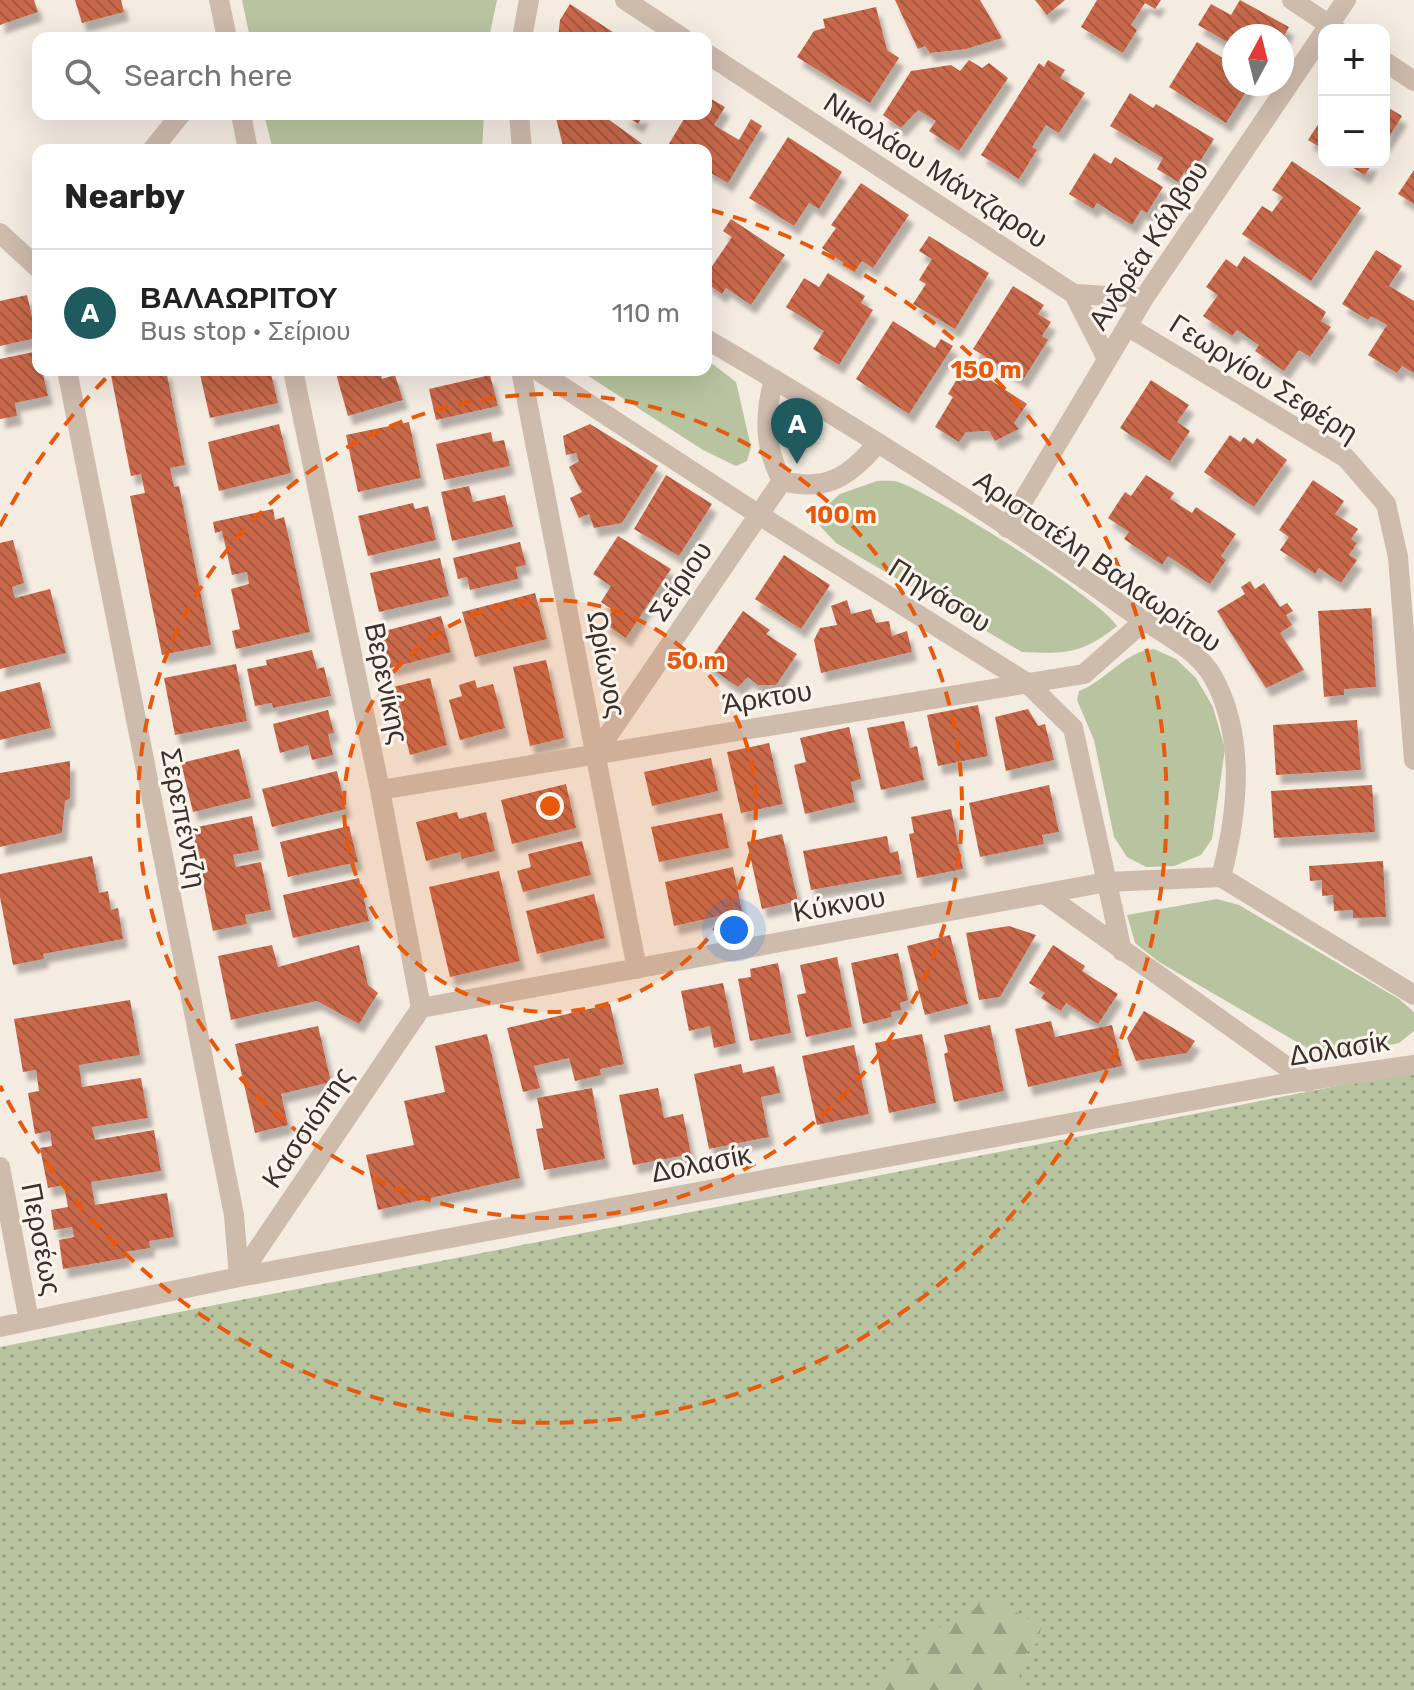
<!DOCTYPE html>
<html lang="en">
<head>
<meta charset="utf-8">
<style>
	:root { --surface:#fff; --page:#f6f6f6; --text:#222; --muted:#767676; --line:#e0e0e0; --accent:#1f5a5e }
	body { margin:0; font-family:Rubik,sans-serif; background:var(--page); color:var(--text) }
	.controls { position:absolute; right:24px; top:24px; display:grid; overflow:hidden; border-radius:16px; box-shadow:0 8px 32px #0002 }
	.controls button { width:72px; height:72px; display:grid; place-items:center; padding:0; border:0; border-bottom:2px solid var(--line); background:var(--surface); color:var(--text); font:40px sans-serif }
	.compass { position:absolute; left:1222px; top:24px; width:72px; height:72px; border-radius:50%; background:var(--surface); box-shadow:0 8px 32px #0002; rotate:7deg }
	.you { position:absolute; left:734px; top:930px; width:28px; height:28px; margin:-20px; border:6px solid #fff; border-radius:50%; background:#1a73e8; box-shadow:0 0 0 12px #1a73e833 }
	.badge { display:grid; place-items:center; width:52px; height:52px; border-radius:50%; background:var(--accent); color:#fff; font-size:26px; font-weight:700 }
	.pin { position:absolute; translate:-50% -66px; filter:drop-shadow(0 2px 4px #0008) }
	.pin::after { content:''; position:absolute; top:42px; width:28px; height:24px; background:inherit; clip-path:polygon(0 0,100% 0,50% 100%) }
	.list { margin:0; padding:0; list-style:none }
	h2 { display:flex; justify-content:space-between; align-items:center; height:104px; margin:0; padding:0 32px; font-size:34px }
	h2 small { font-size:26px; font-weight:400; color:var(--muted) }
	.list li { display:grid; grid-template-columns:52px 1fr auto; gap:24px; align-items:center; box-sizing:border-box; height:128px; padding:0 32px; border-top:2px solid var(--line) }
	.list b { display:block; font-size:30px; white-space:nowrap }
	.list p { margin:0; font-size:26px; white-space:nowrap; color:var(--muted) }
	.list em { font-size:26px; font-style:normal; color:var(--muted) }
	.icon { flex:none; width:44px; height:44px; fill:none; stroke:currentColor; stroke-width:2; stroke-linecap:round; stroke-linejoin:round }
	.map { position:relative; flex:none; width:1414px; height:1690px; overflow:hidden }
	.search { position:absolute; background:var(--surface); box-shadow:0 8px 32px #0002; left:32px; top:32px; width:680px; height:88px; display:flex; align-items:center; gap:20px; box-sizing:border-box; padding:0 28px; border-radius:16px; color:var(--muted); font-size:30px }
	.panel { position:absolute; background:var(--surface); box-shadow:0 8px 32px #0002; left:32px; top:144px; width:680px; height:232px; border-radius:16px }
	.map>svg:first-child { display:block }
	.grass { fill:url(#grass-dots) }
	.forest { fill:url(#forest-firs) }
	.park { fill:#b8c4a0 }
	.building { fill:url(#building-back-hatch); filter:url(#shadow) }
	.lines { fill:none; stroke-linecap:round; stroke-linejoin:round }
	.minor { stroke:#cdbbac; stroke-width:20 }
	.ring { fill:none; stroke:#e8590c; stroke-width:4; stroke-dasharray:14 10 }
	.labels { text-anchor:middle; stroke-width:6; stroke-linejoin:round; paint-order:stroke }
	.street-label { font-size:28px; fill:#3b302b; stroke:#fbf5ee }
	.centre { fill:#e8590c; stroke:#fbf5ee; stroke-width:4 }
	.ring-label { font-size:24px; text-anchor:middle; font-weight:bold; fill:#e8590c; stroke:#fbf5ee; stroke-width:6; stroke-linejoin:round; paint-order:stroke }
</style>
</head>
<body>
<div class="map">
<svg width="1414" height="1690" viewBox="0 0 1414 1690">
	<defs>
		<pattern id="grass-dots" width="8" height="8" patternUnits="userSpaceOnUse" patternTransform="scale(2)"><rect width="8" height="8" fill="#b8c4a0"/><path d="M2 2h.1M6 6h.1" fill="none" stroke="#97a083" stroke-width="1.8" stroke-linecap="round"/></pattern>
		<pattern id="forest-firs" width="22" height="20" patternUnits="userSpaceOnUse" patternTransform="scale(2)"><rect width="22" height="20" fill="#b8c4a0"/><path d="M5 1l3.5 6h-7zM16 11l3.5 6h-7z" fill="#97a083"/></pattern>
		<pattern id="building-back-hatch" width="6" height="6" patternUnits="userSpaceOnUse" patternTransform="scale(2)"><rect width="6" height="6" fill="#c8694b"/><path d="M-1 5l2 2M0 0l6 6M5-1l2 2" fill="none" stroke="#a4573f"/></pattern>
		<filter id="shadow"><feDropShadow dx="5" dy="9" stdDeviation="2" flood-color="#0004"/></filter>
	</defs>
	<rect width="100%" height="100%" fill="#f4ebe1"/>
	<path class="grass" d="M1414 1071V1690H0V1347Z"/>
	<path class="forest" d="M1002 1600 1023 1618 1043 1621 1037 1643 1022 1657 1019 1682 1012 1690H878L885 1670 918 1656 924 1634 969 1614 980 1603Z"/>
	<path class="park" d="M242 0H497L489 38H250Z
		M264 114H484L482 150H273Z
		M706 359 736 382 751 447 747 461 736 466 703 450 579 370H706Z
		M877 481C885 481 894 480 901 483 938 497 1098 597 1117 626 1082 654 1066 654 1022 652L836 543 819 525 820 512 840 494Z
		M1154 649 1176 659 1196 678 1213 707 1225 749 1212 839 1201 855 1174 866 1146 867 1127 857 1114 837 1094 740 1077 700 1079 691C1106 681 1125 651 1154 649Z
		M1217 899 1239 905 1399 999 1414 1012V1031L1399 1043 1341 1054 1309 1049 1159 962 1135 943 1127 915Z"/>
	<path class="building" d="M0 0H34L38 12 0 25Z
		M75 0H121L124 12 82 23Z
		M895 0H980L1002 38 966 49 930 53 925 46 918 49Z
		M1035 0H1065L1047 15Z
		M1097 0H1161L1155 9 1145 3 1131 25 1137 30 1123 53 1081 27Z
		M1240 0 1289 27 1284 36H1234V46L1198 25 1211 4 1231 15Z
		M570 4 622 38H558L560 20Z
		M876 7 887 50 899 58 870 103 797 57 814 31 825 28 823 19Z
		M1197 42 1234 65V84H1251L1226 123 1169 87Z
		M969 60 982 68 989 63 1008 78 959 151 929 131 936 121 918 110 901 128 883 115 911 71 951 65 960 71Z
		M1048 60 1065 70 1060 78 1085 93 1059 133 1046 125 1032 147 1037 150 1019 179 981 155 1039 63 1044 67Z
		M1130 93 1153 108 1156 104 1214 139 1191 176 1184 172 1178 182 1157 169 1163 158 1110 126Z
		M706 96 725 107 714 125 739 140 751 119 762 126 728 183 706 170V150L667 147 687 114H706Z
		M1384 105 1402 116 1384 145Z
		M555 114H601L648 148 564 150Z
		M623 114H644L638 124Z
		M1319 123 1324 127V150L1308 140Z
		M788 137 842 172 819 209 809 203 794 226 749 198Z
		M1094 153 1111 164 1115 157 1163 187 1147 213 1141 210 1132 225 1097 203 1093 209 1069 194Z
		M1292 161 1361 208 1311 281 1242 234 1262 206 1272 212 1283 197 1272 190Z
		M1343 162H1373L1365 175Z
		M1414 170V204L1398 194Z
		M861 183 909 215 873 268 862 261 855 271 822 248 836 228 831 225Z
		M731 219 785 255 751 305 726 288 722 294 706 283V275L732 237 723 231Z
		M929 236 989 273 955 329 913 304 926 284 919 280 932 259 919 251Z
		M1376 250 1402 266 1389 286 1414 301V373L1402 366 1397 373 1368 355 1387 325 1371 316 1368 320 1342 304Z
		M1244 256 1326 312 1321 321 1331 327 1310 357 1299 350 1284 371 1255 351 1259 345 1237 330 1232 336 1203 316 1218 295 1206 287 1226 259 1237 267Z
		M828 273 865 296 861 303 873 310 839 365 813 349 824 331 786 307 804 278 819 287Z
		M1013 286 1044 305 1038 314 1051 322 1042 336 1048 340 1023 380 973 349Z
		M27 295 37 338 0 346V301Z
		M893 321 935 348 941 339 953 346 909 414 856 379Z
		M38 351V370H42L48 396 15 403 17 416 0 419V359Z
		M966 364 1027 404 1014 423 1019 429 995 441 989 431 966 432 959 442 935 427 953 397 948 394Z
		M110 370H166L185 465 170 468 174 487 179 486 211 645 162 655 130 496 145 493 141 474 131 476Z
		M199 370H270L278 403 210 418Z
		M335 370H380L382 379 395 375 403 400 348 416Z
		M490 375 498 406 436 420 429 389Z
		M1151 380 1189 405 1177 422 1190 431 1170 461 1120 428Z
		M409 422 421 478 358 492 346 435Z
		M279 424 291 473 219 491 208 442Z
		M590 424 658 466 622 523 594 528 589 514 579 518 570 498 582 492 569 467 579 461 576 453 566 455 563 436Z
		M491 432 493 442 504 440 510 466 444 480 436 444Z
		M1230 435 1240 442 1244 437 1253 444 1257 438 1287 460 1254 507 1204 472Z
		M666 475 712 504 679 556 634 529Z
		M1146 475 1174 493 1170 499 1192 513 1196 507 1236 534 1221 556 1226 560 1210 584 1168 556 1162 565 1124 539 1129 532 1108 518 1125 492 1131 496Z
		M1313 480 1344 501 1335 514 1358 529 1351 539 1357 543 1349 555 1357 560 1341 583 1319 568 1315 574 1280 550 1289 537 1279 530Z
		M469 486 473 502 505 495 513 527 452 541 441 492Z
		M413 503 415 509 428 506 436 540 368 556 358 516Z
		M273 509 275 520 284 517 310 632 236 649 232 631 240 629 231 589 249 584 247 572 232 575 222 531 215 533 213 522Z
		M618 536 671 569 626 638 604 623 613 610 601 602 611 586 593 574Z
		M13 540 24 583 12 587 15 598 50 589 66 653 0 669V543Z
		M520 542 526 565 516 567 518 579 470 590 467 577 458 579 453 558Z
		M784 555 830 585 801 629 755 599Z
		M440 558 449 596 379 612 370 573Z
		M1250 581 1255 589 1264 583 1280 607 1287 603 1293 611 1286 615 1292 625 1280 633 1304 670 1266 688 1217 611 1245 594 1241 587Z
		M535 593 547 639 475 657 462 612Z
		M847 600 851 614 871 609 876 623 889 621 892 636 907 631 912 652 821 673 814 640 820 628 837 625 831 606Z
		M1371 608 1376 687 1344 689V695L1324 697 1318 611Z
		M743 611 770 630 766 634 797 654 776 685H758L748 677 738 687 706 665Z
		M441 616 451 652 390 668 381 632Z
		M312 650 317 669 324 667 331 696 273 708 272 703 255 706 247 669 267 665 266 660Z
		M546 660 564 738 530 746 513 667Z
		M236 664 247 721 175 735 164 678Z
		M430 678 447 745 410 755 393 687Z
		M475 680 477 688 493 684 505 728 460 740 449 700 462 696 459 685Z
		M40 682 51 728 0 740V692Z
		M978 705 988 756 938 766 927 715Z
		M1028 709 1038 726 1045 724 1054 760 1006 771 995 717Z
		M328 710 334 733 328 734 333 755 312 760 308 745 280 753 273 724Z
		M1357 720 1361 770 1276 775 1273 725Z
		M904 721 910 748 917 746 924 780 881 790 867 728Z
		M849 727 861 779 851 782 855 802 805 814 794 765 806 762 800 738Z
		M769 743 783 804 741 813 727 752Z
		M239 749 251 798 193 812 181 763Z
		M711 758 718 791 652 806 644 772Z
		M70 761V798L65 801 62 833 0 847V773Z
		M337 771 346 809 272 827 262 789Z
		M566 784 576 828 512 844 501 800Z
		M1049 785 1059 832 1042 835 1044 844 980 857 969 803Z
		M1372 785 1375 832 1274 838 1271 791Z
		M951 809 963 869 917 878 909 834 914 833 911 817Z
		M457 812 459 819 486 812 495 851 462 859 460 852 426 861 416 822Z
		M722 813 729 848 659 862 651 827Z
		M252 816 259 850 233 855 236 867 261 862 271 910 245 915 247 924 213 931 192 828Z
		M349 826 358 862 288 877 280 842Z
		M782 834 798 901 762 909 747 842Z
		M887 836 890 853 898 851 902 874 811 890 803 851Z
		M582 841 591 875 523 892 517 871 531 867 528 854Z
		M92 856 99 893 108 891 111 910 118 908 123 939 43 954 44 959 13 965 0 897V874Z
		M1383 861 1386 917 1353 918V910L1334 911 1333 895 1322 896V880L1310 881 1309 866Z
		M733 867 742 911 674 926 665 882Z
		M499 871 520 961 450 977 429 887Z
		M359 878 369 921 293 938 283 895Z
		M594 894 605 938 537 954 526 911Z
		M1009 926 1036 935 1000 997 979 1000 966 933Z
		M950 935 968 1004 925 1015 907 946Z
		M272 945 278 967 359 945 368 985 378 993 359 1024 317 1001 231 1020 218 956Z
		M1053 945 1085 966 1082 971 1118 994 1098 1024 1066 1003 1061 1011 1041 998 1045 993 1029 983Z
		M898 953 908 1000 900 1003 901 1010 891 1012 892 1017 863 1024 851 963Z
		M837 957 852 1027 806 1037 797 995 806 993 800 965Z
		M778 963 791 1033 750 1041 738 979 751 977 750 969Z
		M723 983 736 1043 714 1048 710 1026 689 1031 681 991Z
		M130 1000 140 1055 79 1065 82 1087 141 1078 148 1118 92 1127 95 1140 154 1130 161 1171 91 1182 95 1205 167 1193 174 1237 149 1241 150 1248 125 1252 126 1258 63 1269 59 1240 74 1237 72 1227 54 1230 51 1210 68 1207 64 1185 48 1188 40 1148 52 1146 50 1131 35 1134 28 1093 39 1091 36 1070 23 1072 14 1019Z
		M610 1004 624 1064 600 1069 601 1075 575 1081 569 1058 534 1066 540 1088 523 1092 507 1028Z
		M1144 1011 1195 1041 1187 1053 1136 1061 1127 1038Z
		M1051 1021 1055 1037 1112 1025 1122 1066 1028 1087 1015 1029Z
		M990 1025 1004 1091 954 1102 944 1054 948 1052 944 1035Z
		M318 1026 331 1082 281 1094 288 1125 255 1133 235 1044Z
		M487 1034 520 1178 378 1210 366 1155 414 1145 404 1101 445 1092 435 1046Z
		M922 1034 936 1103 889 1113 875 1043Z
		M854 1045 869 1114 817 1125 802 1056Z
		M741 1064 743 1073 774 1066 780 1093 761 1097 769 1137 709 1149 694 1074Z
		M592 1088 605 1159 544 1170 536 1129 543 1128 537 1098Z
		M658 1088 664 1118 683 1114 691 1154 633 1165 619 1095Z"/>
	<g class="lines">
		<path class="minor" d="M219 0 227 38
			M625 0 683 38
			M1292 0 1337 30
			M522 38 529 0
			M706 53 1074 294 1107 359
			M1384 61 1414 81
			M241 114 248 150
			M519 114 522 150
			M152 150 181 114
			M0 233 38 268
			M1074 294 1144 298
			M1127 326 1346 458 1386 504 1398 557 1414 760
			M706 339C850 423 993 513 1128 610 1155 629 1197 648 1213 677 1246 737 1238 813 1221 877
			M67 370 234 1215 239 1277
			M293 370 380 790 421 1008
			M521 370 637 969
			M537 370 759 515 1027 683 1073 728 1122 951
			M774 379C764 416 764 446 782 481 826 492 849 477 877 444
			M1007 528 1144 298 1346 0
			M596 753 782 481
			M380 790 1084 674 1144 621
			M1221 877 1414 995
			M1046 895 1308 1082
			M421 1008 1107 882 1221 877
			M0 1167 29 1321
			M239 1277 421 1008
			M0 1327 239 1277 1276 1085 1414 1065"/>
	</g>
	<circle cx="550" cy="806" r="206" fill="#e8590c" fill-opacity=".12"/>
	<g class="ring">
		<circle cx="550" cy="806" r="206"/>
		<circle cx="550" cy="806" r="412"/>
		<path d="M0 526A617 617 0 0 1 110 374M710 210A617 617 0 1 1 0 1086"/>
	</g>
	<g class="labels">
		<g class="street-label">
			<text transform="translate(936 170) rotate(33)" y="10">Νικολάου Μάντζαρου</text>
			<text transform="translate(1148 245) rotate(-57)" y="10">Ανδρέα Κάλβου</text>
			<text transform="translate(1264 378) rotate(32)" y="10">Γεωργίου Σεφέρη</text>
			<text transform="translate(1098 561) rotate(35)" y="10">Αριστοτέλη Βαλαωρίτου</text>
			<text transform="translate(680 581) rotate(-56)" y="10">Σείριου</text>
			<text transform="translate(940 595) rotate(32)" y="10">Πηγάσου</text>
			<text transform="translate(607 664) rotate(79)" y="10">Ωρίωνος</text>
			<text transform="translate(387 683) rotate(78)" y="10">Βερενίκης</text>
			<text transform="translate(767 697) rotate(-9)" y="10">Άρκτου</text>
			<text transform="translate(184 818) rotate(79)" y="10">Σερεπέντζη</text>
			<text transform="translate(839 904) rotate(-10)" y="10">Κύκνου</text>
			<text transform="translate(1339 1048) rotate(-9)" y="10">Δολασίκ</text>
			<text transform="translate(307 1127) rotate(-56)" y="10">Κασσιόπης</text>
			<text transform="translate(701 1163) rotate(-11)" y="10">Δολασίκ</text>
			<text transform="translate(42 1239) rotate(79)" y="10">Περσέως</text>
		</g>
	</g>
	<circle cx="550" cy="806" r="12" class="centre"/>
	<g class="ring-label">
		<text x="986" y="378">150 m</text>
		<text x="841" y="523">100 m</text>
		<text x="696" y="669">50 m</text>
	</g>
</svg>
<div class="controls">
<button>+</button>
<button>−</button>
</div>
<svg class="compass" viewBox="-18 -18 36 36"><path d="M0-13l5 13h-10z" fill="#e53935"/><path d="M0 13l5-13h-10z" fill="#767676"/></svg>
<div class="you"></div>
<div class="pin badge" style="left:797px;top:464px">A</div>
<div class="search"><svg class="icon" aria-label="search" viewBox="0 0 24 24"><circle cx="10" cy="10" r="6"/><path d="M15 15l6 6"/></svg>Search here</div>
<section class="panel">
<h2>Nearby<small></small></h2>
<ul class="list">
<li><span class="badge">A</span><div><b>ΒΑΛΑΩΡΙΤΟΥ</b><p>Bus stop · Σείριου</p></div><em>110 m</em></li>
</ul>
</section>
</div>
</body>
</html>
